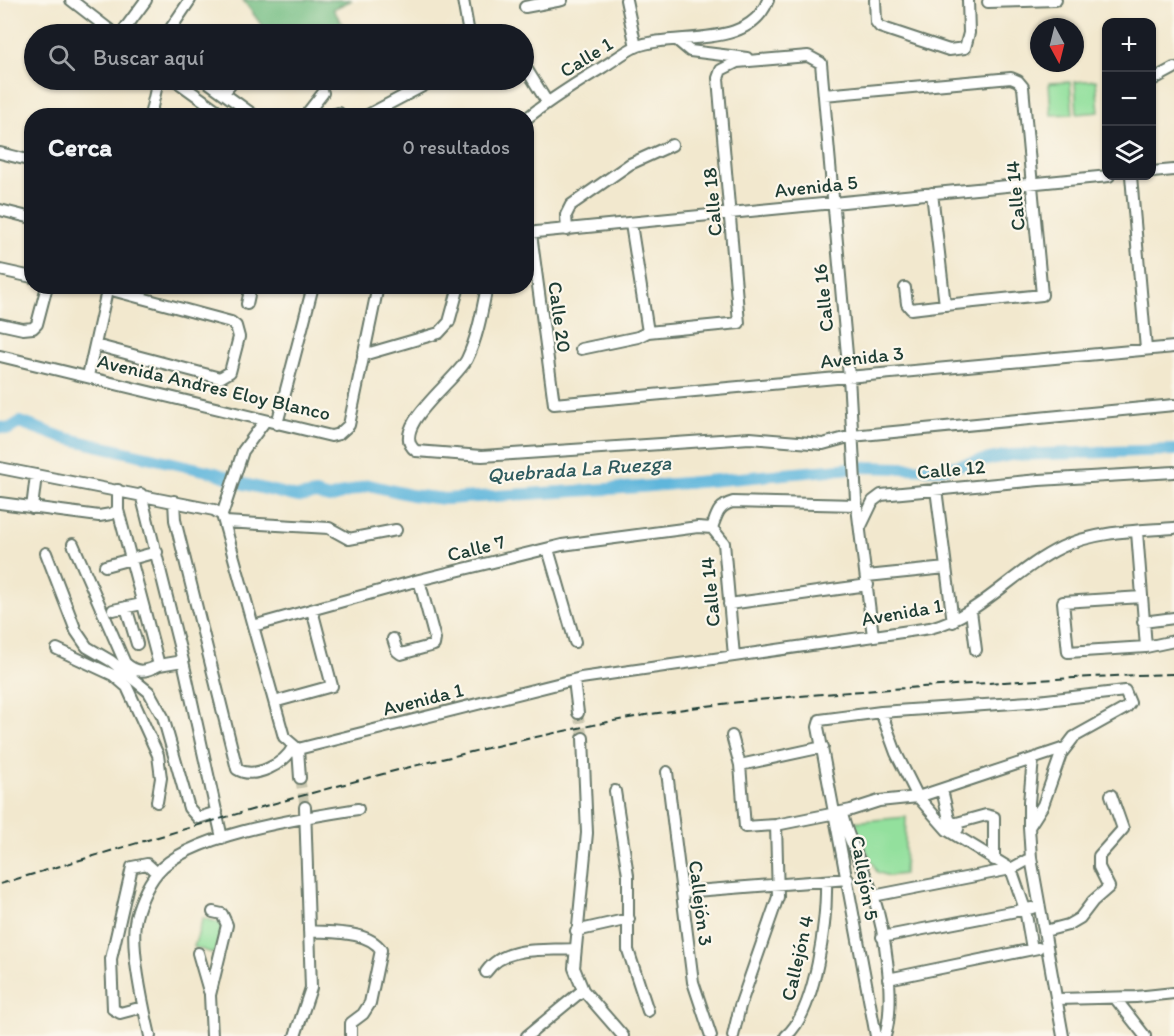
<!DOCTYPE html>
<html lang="es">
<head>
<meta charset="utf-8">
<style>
	:root { --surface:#171b24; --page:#242831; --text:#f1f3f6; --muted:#9ea1a6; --line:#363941 }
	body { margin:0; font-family:Itim,sans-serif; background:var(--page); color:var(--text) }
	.controls { position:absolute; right:18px; top:18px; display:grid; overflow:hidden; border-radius:12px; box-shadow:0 2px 4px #0004 }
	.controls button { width:54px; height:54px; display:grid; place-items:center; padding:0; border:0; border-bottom:2px solid var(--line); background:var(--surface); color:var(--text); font:30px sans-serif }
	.compass { position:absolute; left:1030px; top:18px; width:54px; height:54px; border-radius:50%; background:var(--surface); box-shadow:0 2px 4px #0004; rotate:173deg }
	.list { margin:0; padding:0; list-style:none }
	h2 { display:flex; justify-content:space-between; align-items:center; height:78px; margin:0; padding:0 24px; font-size:26px }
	h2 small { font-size:20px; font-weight:400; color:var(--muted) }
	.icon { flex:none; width:33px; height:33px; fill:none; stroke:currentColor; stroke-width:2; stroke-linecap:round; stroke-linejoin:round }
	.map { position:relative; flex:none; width:1174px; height:1036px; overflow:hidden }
	.search { position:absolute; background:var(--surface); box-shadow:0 2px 4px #0004; left:24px; top:24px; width:510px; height:66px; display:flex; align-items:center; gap:15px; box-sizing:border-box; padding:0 21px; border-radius:33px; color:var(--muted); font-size:22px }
	.panel { position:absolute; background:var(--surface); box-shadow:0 2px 4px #0004; left:24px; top:108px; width:510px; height:186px; border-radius:24px }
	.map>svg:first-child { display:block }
	.green { fill:#93e09d; stroke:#598e68; stroke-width:1.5 }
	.forest { fill:#76be84; stroke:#4a7e5c; stroke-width:1.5 }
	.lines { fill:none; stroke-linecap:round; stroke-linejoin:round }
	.river { stroke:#5eb6db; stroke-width:12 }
	.minor-tunnel { stroke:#c8c6af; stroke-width:10; stroke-dasharray:10 5; stroke-linecap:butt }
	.minor-casing { stroke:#69796a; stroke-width:14 }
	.minor { stroke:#fff; stroke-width:10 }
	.rail { stroke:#1f3d34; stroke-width:2; stroke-dasharray:9 4.5; stroke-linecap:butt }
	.labels { text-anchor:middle; stroke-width:4.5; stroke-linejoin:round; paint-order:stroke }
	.street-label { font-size:20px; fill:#1f3d34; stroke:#fbf7ec }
	.water-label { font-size:21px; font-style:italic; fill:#2f5b5e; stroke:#fbf7ec }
</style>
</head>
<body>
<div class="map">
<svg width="1174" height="1036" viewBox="0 0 1174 1036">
	<rect width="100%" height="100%" fill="#fbf7ec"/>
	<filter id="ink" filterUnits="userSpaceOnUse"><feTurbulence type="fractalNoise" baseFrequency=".0167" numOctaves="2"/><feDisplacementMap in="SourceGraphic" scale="12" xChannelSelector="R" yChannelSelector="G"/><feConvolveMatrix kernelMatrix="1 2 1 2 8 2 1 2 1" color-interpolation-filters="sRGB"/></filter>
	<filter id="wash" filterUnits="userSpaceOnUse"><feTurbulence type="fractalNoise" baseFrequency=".008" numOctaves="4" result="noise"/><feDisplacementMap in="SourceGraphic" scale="24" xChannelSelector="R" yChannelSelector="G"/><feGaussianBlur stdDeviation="1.35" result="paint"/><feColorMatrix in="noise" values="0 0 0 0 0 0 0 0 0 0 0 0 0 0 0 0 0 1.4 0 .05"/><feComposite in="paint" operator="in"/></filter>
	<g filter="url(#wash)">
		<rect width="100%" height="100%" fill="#f2e8ce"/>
		<path class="green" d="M1096 80 1099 112 1077 114 1075 82Z
			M1070 82 1073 114 1051 115 1049 83Z
			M906 817 904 874 888 876 877 872 852 822Z
			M203 918 223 924 215 954 194 947Z"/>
		<path class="forest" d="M243 0H352L333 9 343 25 364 31 363 34H268Z"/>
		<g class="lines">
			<path class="river" d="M0 427 9 429 20 422 61 437 216 473 244 484 298 497 316 494 329 498 369 485 411 495 445 499 640 487 863 467 940 469 1010 455 1174 450"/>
		</g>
	</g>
	<g filter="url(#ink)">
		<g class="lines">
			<path class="minor-tunnel" d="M578 713 583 738
				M300 778 305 807"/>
			<g class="minor-casing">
				<path id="minor" d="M71 0 115 34
					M463 0 469 34
					M626 0 636 47
					M875 0 876 22 880 27 949 50 965 48 969 33 968 0
					M988 2 1056 0
					M525 7 562 0
					M121 34 146 0
					M167 34 190 0
					M678 41 690 51 747 58
					M524 65 547 102
					M175 80 225 116
					M205 80 255 116
					M1152 80 1174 68
					M224 93 234 80
					M824 95 1011 78 1018 81 1023 87 1042 295 945 305 932 193
					M150 116 158 80
					M305 116 323 93
					M329 116 339 113
					M366 116 434 80
					M526 119C550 99 577 83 603 67 613 61 624 52 635 47 674 31 749 51 768 0
					M0 153 32 161
					M1152 172 1174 170
					M1131 176 1146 349
					M0 210 32 218
					M631 224 648 332 739 323 718 78 721 70 737 62 808 56 821 63 849 377 856 499 873 636
					M567 230 566 215 571 205 630 164 672 145
					M526 233 1109 176
					M531 234 554 404 1174 347
					M0 270 32 277
					M487 286C482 311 478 336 467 359 456 381 387 429 416 451L482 456 750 438 823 444 852 436 1174 405
					M905 288 907 304 911 309 945 305
					M247 304 251 286
					M0 324 23 329 33 328 37 324 47 286
					M95 345 220 378 230 372 239 337 236 326 231 322 108 289
					M581 349 638 337 648 332
					M363 355 439 333 449 322 459 286
					M0 356 331 436 339 434 349 425 378 286
					M88 376 108 286
					M277 424 313 286
					M0 468 214 510 222 515 284 737 298 749 581 678 930 628C981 615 1014 570 1062 547 1096 531 1137 531 1174 528
					M936 489 953 622
					M141 494 183 661 222 838
					M174 501 175 520 237 769C254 780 285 764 293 747
					M0 503 99 516 111 514 118 510V490
					M32 508 36 475
					M118 510 159 665 183 661
					M222 515 243 451 265 421
					M225 522 329 528 349 539 396 530
					M712 528C717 514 718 506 733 502L856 505
					M712 528 724 543 734 656
					M860 528 873 501 881 495 1039 480 1174 472
					M1137 532 1146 647
					M73 544 125 663C137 674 146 672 159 665
					M548 549 575 642
					M46 553 76 631 87 647 111 661 149 692 163 717 189 808 198 818 217 812
					M105 566 157 552
					M867 576 946 568
					M1142 597 1063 602 1068 652 1146 647 1174 641
					M729 604 868 585
					M126 607 137 644
					M113 610 142 604
					M971 611 976 650
					M1143 622 1174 618
					M253 626 419 580 562 545 698 527 712 528
					M393 639 397 651 401 654 434 645 435 639 419 580
					M57 649 113 675 127 687 158 755 161 778 157 802
					M574 680 578 713
					M281 700 332 686 312 610
					M732 736 740 765
					M583 738 587 833 574 968 583 990 623 1036
					M823 747 740 765 745 827 776 825 851 810 879 801 918 797 896 753 881 712
					M298 749 300 778
					M667 772 693 982 711 1036
					M942 790 949 819 958 829
					M615 791 628 875V950L648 1011
					M842 814C849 844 864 867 873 895 885 932 896 1000 885 1036
					M953 824 986 815 994 817V860
					M1029 827V802L1033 759
					M1031 858 1011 869 947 830 918 797 1065 748
					M682 892 848 879
					M873 896 1011 869 1025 909 1032 949
					M309 931C330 933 368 930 381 950L370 1003 363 1014 351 1023V1036
					M576 931 629 919
					M1045 931 1068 925 1080 918 1093 901 1109 887 1099 867V856L1123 829 1111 795
					M882 937 1032 908
					M198 953 209 991
					M486 972C504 945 544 951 574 949
					M888 979 1038 948
					M1115 998 1145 1036
					M1058 999 1136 997 1174 993
					M143 1007 120 1013 113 1009 111 959 132 867 147 864 157 873
					M150 1036C143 1006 131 953 135 923 137 908 147 885 157 873 188 834 308 817 358 809
					M212 1036 210 995 227 925 222 914 213 912
					M295 1036 311 988 305 807
					M527 1036 583 990
					M733 1036 740 1006 778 897 776 825
					M786 1036C816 1011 827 920 826 882
					M876 1036 818 727 820 720 881 712 1029 702 1125 691 1130 703 1126 708 1074 737 1061 754 1043 805 1029 827 1031 858 1063 1036"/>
			</g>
			<use href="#minor" class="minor"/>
			<path class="rail" d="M0 884C211 821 423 756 640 716 733 700 828 693 922 687 1006 682 1090 676 1174 674"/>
		</g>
	</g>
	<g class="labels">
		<g class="street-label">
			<text transform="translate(586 57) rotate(-32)" y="7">Calle 1</text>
			<text transform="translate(816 186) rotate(-6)" y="7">Avenida 5</text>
			<text transform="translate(1015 196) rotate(-95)" y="7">Calle 14</text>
			<text transform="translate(712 202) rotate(-95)" y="7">Calle 18</text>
			<text transform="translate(823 298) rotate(-96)" y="7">Calle 16</text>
			<text transform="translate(560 317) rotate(82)" y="7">Calle 20</text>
			<text transform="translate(862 357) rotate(-6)" y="7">Avenida 3</text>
			<text transform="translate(214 387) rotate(13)" y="7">Avenida Andres Eloy Blanco</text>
			<text transform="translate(951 469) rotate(-5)" y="7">Calle 12</text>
			<text transform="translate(476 548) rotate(-14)" y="7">Calle 7</text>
			<text transform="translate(710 592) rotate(-95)" y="7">Calle 14</text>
			<text transform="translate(902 612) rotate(-10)" y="7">Avenida 1</text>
			<text transform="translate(423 699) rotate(-14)" y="7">Avenida 1</text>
			<text transform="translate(865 878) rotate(80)" y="7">Callejón 5</text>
			<text transform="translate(701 903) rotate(83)" y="7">Callejón 3</text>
			<text transform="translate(797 958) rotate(-77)" y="7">Callejón 4</text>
		</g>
		<g class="water-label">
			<text transform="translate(579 469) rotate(-4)" y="7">Quebrada La Ruezga</text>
		</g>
	</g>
</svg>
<div class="controls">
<button>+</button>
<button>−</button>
<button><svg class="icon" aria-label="layers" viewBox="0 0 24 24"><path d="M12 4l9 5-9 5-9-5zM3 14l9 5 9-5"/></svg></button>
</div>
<svg class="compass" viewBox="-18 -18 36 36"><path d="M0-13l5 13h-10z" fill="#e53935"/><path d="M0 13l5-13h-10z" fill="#9ea1a6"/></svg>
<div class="search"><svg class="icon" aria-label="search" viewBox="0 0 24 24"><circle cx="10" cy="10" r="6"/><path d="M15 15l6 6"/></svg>Buscar aquí</div>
<section class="panel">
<h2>Cerca<small>0 resultados</small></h2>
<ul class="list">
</ul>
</section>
</div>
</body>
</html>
